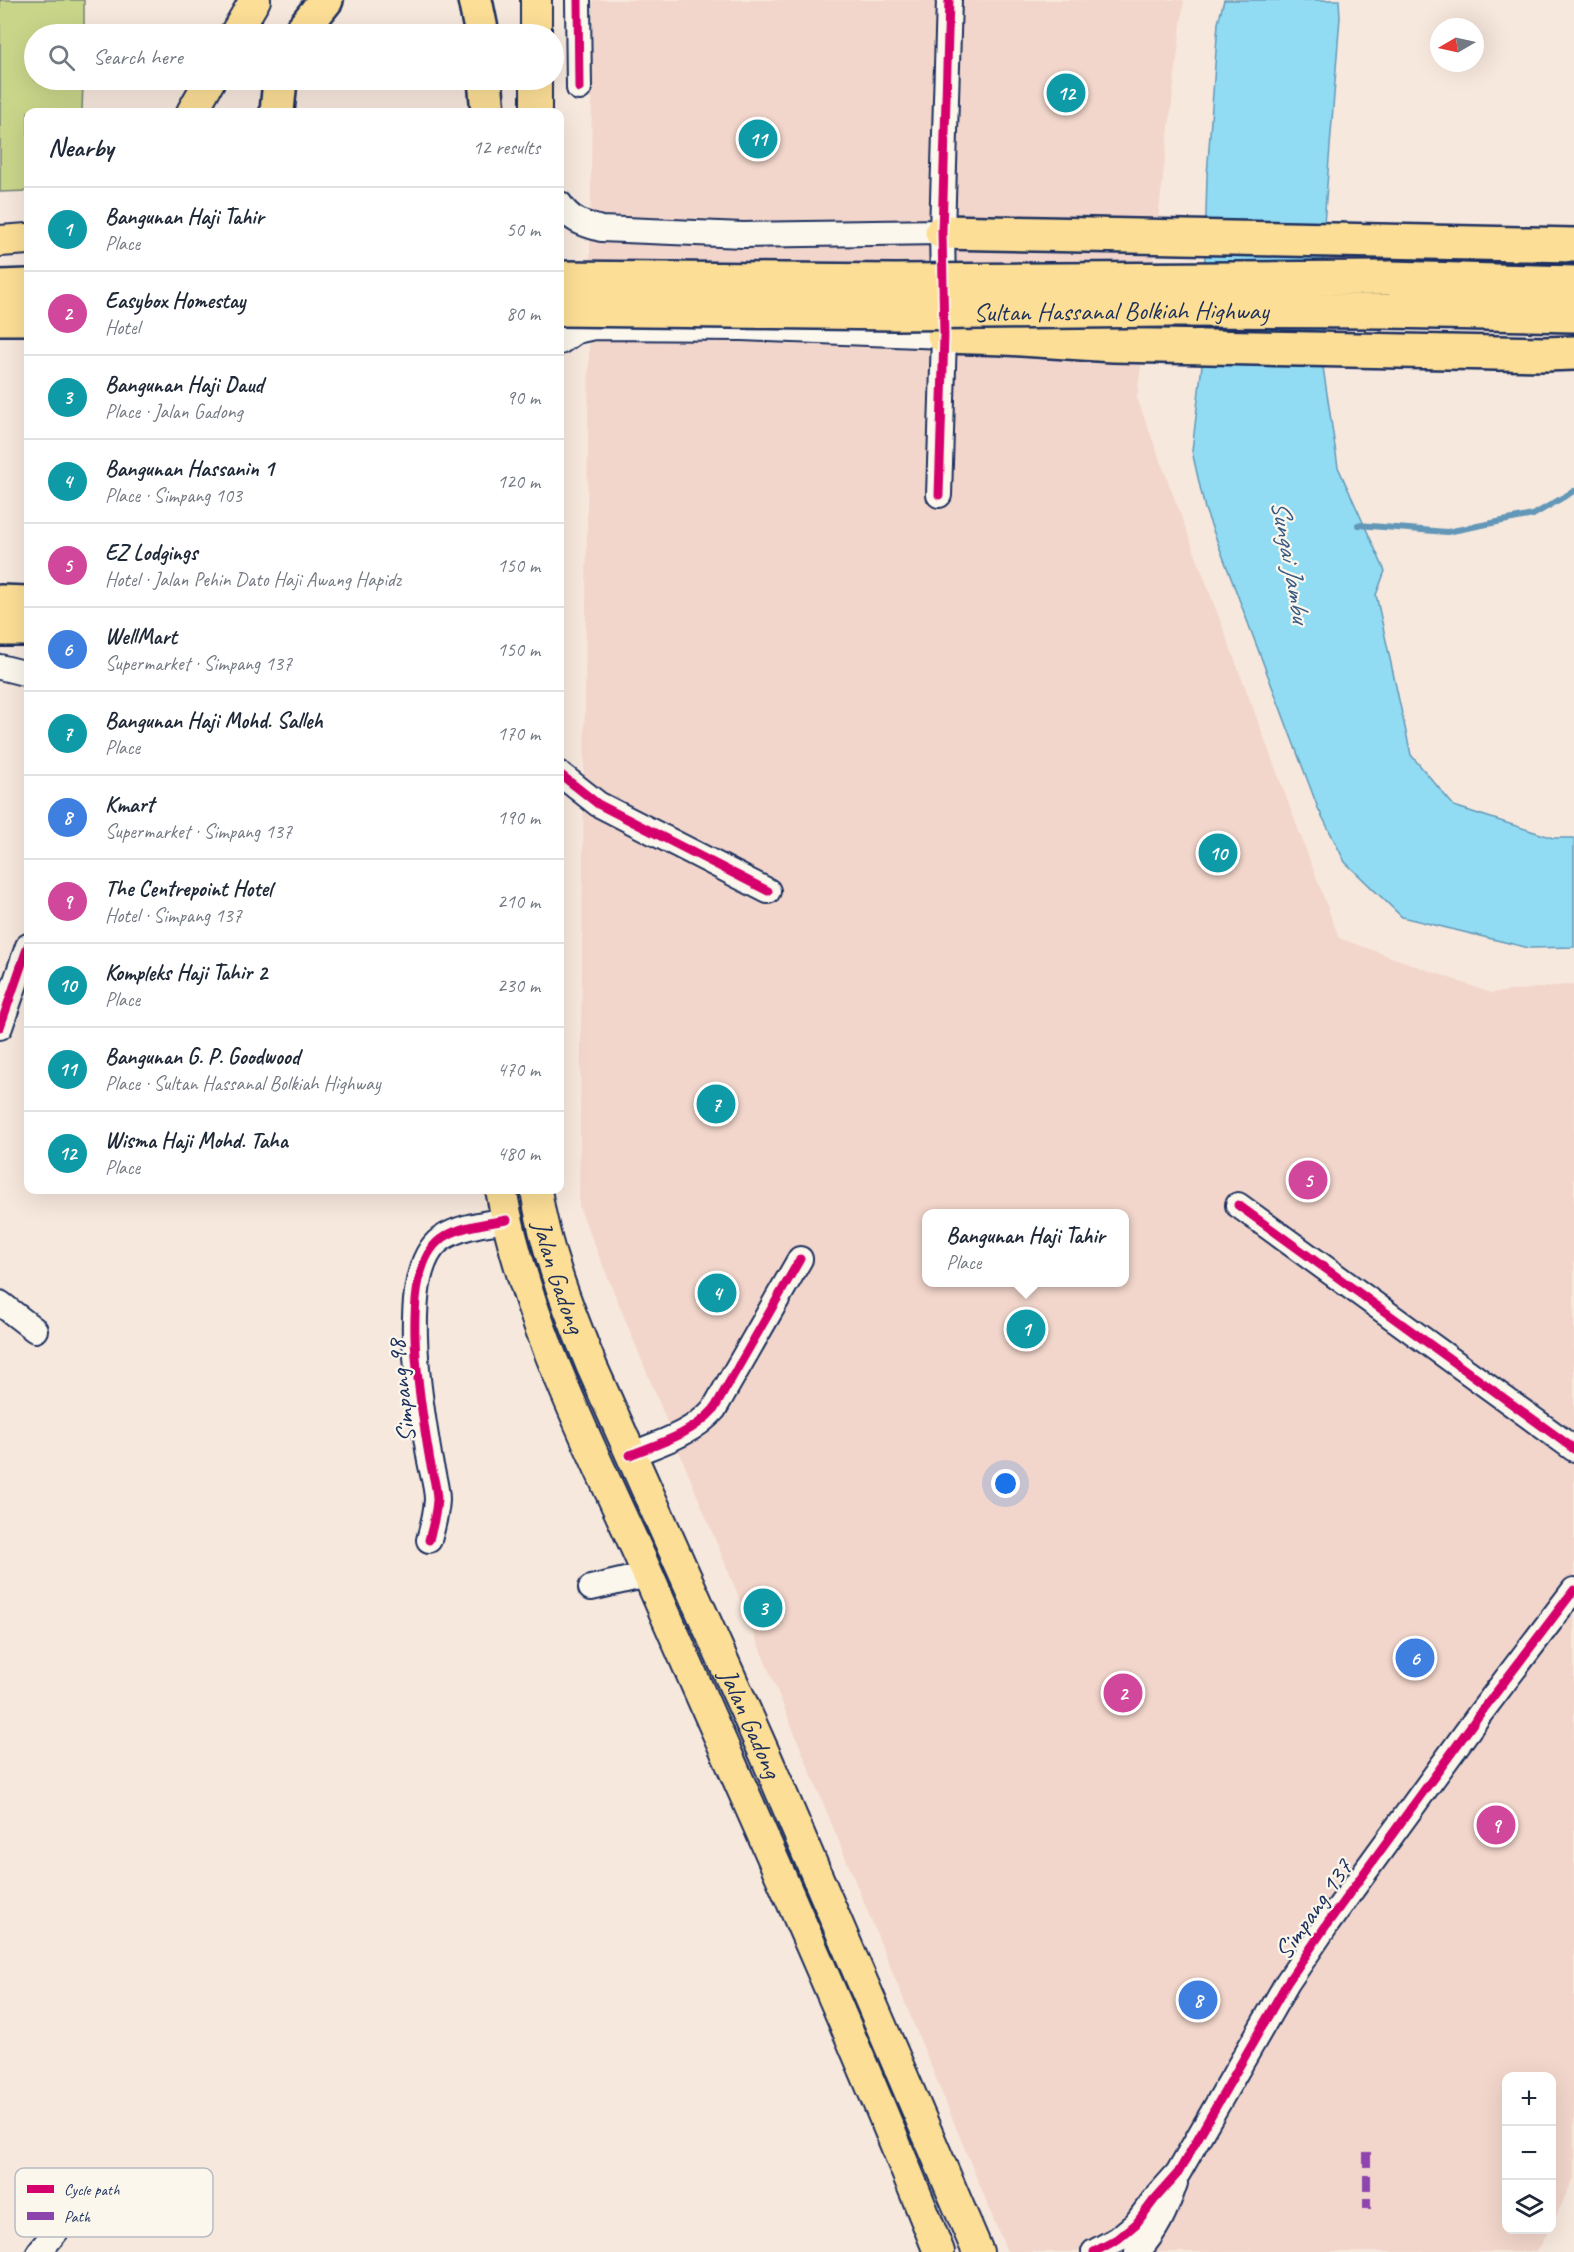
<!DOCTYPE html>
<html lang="en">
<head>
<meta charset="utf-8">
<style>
	:root { --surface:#fff; --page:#f2f2f3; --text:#1f2937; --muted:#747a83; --line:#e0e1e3; --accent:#0f766e }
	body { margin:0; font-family:Caveat,sans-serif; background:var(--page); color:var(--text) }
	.controls { position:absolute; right:18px; bottom:18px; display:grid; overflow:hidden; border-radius:12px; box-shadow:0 6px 24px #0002 }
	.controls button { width:54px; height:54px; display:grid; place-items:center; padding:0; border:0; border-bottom:2px solid var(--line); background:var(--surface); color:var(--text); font:30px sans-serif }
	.compass { position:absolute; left:1430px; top:18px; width:54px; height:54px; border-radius:50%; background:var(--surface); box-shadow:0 6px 24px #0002; rotate:261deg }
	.you { position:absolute; left:1006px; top:1484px; width:21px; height:21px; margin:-15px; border:4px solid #fff; border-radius:50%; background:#1a73e8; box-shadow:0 0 0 9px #1a73e833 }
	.badge { display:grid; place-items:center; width:39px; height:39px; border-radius:50%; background:var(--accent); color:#fff; font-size:20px; font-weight:700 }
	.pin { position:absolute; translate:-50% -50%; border:3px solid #fff; box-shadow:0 2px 6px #0006 }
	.popup { position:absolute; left:922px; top:1209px; width:207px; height:78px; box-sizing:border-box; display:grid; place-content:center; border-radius:12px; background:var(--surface); filter:drop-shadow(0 2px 4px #0005); font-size:20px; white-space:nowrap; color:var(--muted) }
	.popup b { font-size:22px; color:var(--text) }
	.popup::after { content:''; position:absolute; left:50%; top:100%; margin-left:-12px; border:12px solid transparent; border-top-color:var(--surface) }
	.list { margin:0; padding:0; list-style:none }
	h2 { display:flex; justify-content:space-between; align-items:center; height:78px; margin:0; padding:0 24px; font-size:26px }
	h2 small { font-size:20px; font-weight:400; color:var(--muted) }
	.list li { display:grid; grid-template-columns:39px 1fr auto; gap:18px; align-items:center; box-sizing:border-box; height:84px; padding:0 24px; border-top:2px solid var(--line) }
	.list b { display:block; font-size:22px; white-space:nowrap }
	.list p { margin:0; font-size:20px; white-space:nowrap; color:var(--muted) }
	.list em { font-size:20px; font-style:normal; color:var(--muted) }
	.icon { flex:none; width:33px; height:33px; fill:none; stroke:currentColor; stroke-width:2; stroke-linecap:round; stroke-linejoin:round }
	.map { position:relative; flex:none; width:1574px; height:2252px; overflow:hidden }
	.search { position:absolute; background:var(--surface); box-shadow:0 6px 24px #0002; left:24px; top:24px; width:540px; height:66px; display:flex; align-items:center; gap:15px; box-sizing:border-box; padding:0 21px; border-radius:33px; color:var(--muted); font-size:22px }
	.panel { position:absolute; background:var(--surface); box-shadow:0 6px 24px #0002; left:24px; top:108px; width:540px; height:1086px; border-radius:12px }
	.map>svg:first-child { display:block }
	.built { fill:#f2d6cb; fill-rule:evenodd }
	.green { fill:#c9d68a; stroke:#728274; stroke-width:1.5 }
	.water { fill:#92dcf3; stroke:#6297b7; stroke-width:1.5 }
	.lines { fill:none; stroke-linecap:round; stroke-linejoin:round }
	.stream { stroke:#6297b7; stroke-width:6 }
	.minor-casing { stroke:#1b2f5e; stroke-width:28 }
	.major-casing { stroke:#1b2f5e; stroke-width:34 }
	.highway-casing { stroke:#1b2f5e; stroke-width:38 }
	.minor { stroke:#fbf7ec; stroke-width:24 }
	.major { stroke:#fcde96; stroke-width:30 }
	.highway { stroke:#fcde96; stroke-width:33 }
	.highway-bridge-casing { stroke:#1b2f5e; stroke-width:38; stroke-linecap:butt }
	.highway-bridge { stroke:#fcde96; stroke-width:33 }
	.quiet { stroke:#8e44ad; stroke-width:8; stroke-dasharray:15 8; stroke-linecap:butt }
	.cycleway-casing { stroke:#fbf7ec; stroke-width:13 }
	.cycleway { stroke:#d6006c; stroke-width:9 }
	.labels { text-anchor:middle; stroke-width:4.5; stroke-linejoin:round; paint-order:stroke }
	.street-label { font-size:26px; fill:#1b2f5e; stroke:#fbf7ec }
	.water-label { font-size:27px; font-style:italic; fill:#395a83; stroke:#fbf7ec }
	.key { fill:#fbf7ec; stroke:#b8bbc1; stroke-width:1.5 }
	.key-label { font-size:16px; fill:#1b2f5e }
</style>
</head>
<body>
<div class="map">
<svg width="1574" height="2252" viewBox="0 0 1574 2252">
	<rect width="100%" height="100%" fill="#f7e8dd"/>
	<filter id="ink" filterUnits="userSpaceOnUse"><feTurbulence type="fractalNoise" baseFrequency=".0167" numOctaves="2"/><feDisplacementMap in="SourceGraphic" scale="12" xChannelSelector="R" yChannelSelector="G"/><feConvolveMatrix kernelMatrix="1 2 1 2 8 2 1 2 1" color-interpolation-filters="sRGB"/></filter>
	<g filter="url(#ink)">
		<path class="built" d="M593 0H1184L1137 398 1339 938 1491 993 1574 984V2178L1552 2224V2076H1506V2230H1549L1537 2252H1007L579 1207ZM927 1214H1125V1282H927Z"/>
		<path class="green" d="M0 0H84V34H34V80H83L82 112H28V191L0 192Z"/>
		<path class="water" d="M1224 0H1339L1340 17 1324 224 1323 367 1338 467 1385 571 1376 595 1411 755 1454 806 1553 838H1574V947L1529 948 1402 917 1345 862 1318 808 1205 509 1192 451 1202 365 1207 176 1218 23Z"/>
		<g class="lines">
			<path class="stream" d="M1358 525 1447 532 1533 515 1574 491"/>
			<g class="minor-casing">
				<path id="minor" d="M578 0 579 88
					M560 204C570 220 583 224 601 229L743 235 942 232
					M560 342 576 331 594 327 742 328 944 336
					M939 495 944 336 942 232 949 0
					M0 667 28 674
					M560 774 598 804 768 891
					M0 1027 28 946
					M1238 1205 1574 1449
					M0 1303 35 1330
					M630 1455C660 1443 692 1434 714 1409L800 1259
					M429 1540C433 1526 436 1515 437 1500 437 1485 431 1470 429 1455 421 1407 396 1272 441 1239 460 1226 484 1224 507 1220
					M591 1588 647 1575
					M39 2252 75 2208
					M1094 2252 1118 2239 1136 2224 1154 2200 1178 2173 1287 1983 1327 1924 1479 1715 1574 1590
					M1137 2252C1156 2232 1166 2210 1175 2183"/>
			</g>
			<g class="major-casing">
				<g id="major">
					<path d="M235 34 255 0"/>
					<path d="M536 34V0"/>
					<path d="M192 112 210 80"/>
					<path d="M536 112V80"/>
					<path d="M0 241 28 239"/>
					<path d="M501 1190C527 1327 593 1450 649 1577 747 1802 849 2024 939 2252"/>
					<path id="s1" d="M536 1190C545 1250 569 1311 592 1367L767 1759 978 2252"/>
				</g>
			</g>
			<g class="highway-casing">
				<path id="highway" d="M475 0 482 34
					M299 34 326 0
					M485 80 488 112
					M277 112 280 80
					M942 232 1574 245
					M1389 278 1574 283
					M0 287 28 286
					M1388 311 1574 315
					M0 318H28
					M944 336 1005 338 1113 345 1545 354 1574 353
					M0 602 28 603
					M0 629H28"/>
			</g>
			<use href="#minor" class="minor"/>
			<use href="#major" class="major"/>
			<use href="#highway" class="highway"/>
			<g class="highway-bridge-casing">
				<g id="highway-bridge">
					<path d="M560 278 894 281 1389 278"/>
					<path id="s2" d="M560 309 896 313 1171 310 1388 311"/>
				</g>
			</g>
			<use href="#highway-bridge" class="highway-bridge"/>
			<path class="quiet" d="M1367 2152V2209"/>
			<g class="cycleway-casing">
				<path id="cycleway" d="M578 0 579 88
					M939 495 944 336 942 232 949 0
					M560 774 598 804 768 891
					M0 1027 28 946
					M1238 1205 1574 1449
					M630 1455C660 1443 692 1434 714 1409L800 1259
					M429 1540C433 1526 436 1515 437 1500 437 1485 431 1470 429 1455 421 1407 396 1272 441 1239 460 1226 484 1224 507 1220
					M1094 2252 1118 2239 1136 2224 1154 2200 1178 2173 1287 1983 1327 1924 1479 1715 1574 1590"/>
			</g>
			<use href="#cycleway" class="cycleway"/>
		</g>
	</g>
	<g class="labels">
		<g class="street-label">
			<text dy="9" stroke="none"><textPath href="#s2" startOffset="561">Sultan Hassanal Bolkiah Highway</textPath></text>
			<text dy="9" stroke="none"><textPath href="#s1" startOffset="90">Jalan Gadong</textPath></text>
			<text transform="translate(401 1391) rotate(-96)" y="9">Simpang 98</text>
			<text dy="9" stroke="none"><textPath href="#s1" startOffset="576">Jalan Gadong</textPath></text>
			<text transform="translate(1313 1909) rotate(-55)" y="9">Simpang 137</text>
		</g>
		<g class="water-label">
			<text transform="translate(1291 561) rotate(80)" y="9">Sungai Jambu</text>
		</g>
	</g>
	<rect x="15" y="2168" width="198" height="69" rx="9" class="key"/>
	<rect x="27" y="2185" width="27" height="8" fill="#d6006c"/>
	<rect x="27" y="2212" width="27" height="8" fill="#8e44ad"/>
	<g class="key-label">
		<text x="64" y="2195">Cycle path</text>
		<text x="64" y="2222">Path</text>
	</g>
</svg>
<div class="controls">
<button>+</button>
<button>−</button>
<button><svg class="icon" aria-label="layers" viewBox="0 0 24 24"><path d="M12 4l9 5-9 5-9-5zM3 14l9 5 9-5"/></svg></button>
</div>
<svg class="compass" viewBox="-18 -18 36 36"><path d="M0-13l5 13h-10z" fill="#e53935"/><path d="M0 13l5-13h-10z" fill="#747a83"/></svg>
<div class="you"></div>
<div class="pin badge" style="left:1026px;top:1329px;background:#0f9aa8">1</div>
<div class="popup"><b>Bangunan Haji Tahir</b>Place</div>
<div class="pin badge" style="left:1123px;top:1693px;background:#d1479c">2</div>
<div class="pin badge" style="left:763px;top:1608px;background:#0f9aa8">3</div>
<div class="pin badge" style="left:717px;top:1293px;background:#0f9aa8">4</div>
<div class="pin badge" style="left:1308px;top:1180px;background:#d1479c">5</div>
<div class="pin badge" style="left:1415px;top:1658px;background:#3f7fe0">6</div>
<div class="pin badge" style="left:716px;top:1104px;background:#0f9aa8">7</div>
<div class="pin badge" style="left:1198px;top:2000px;background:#3f7fe0">8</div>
<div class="pin badge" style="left:1496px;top:1825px;background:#d1479c">9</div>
<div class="pin badge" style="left:1218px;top:853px;background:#0f9aa8">10</div>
<div class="pin badge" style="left:758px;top:139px;background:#0f9aa8">11</div>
<div class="pin badge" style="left:1066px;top:93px;background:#0f9aa8">12</div>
<div class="search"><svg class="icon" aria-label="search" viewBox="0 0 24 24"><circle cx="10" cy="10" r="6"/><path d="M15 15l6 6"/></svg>Search here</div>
<section class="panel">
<h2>Nearby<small>12 results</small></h2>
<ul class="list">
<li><span class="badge" style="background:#0f9aa8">1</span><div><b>Bangunan Haji Tahir</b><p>Place</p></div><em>50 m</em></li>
<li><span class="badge" style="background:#d1479c">2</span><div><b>Easybox Homestay</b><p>Hotel</p></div><em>80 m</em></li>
<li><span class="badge" style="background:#0f9aa8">3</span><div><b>Bangunan Haji Daud</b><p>Place · Jalan Gadong</p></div><em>90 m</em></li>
<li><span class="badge" style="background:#0f9aa8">4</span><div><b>Bangunan Hassanin 1</b><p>Place · Simpang 103</p></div><em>120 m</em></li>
<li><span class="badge" style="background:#d1479c">5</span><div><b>EZ Lodgings</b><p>Hotel · Jalan Pehin Dato Haji Awang Hapidz</p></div><em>150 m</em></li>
<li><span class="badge" style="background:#3f7fe0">6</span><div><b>WellMart</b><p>Supermarket · Simpang 137</p></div><em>150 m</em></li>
<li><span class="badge" style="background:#0f9aa8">7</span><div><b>Bangunan Haji Mohd. Salleh</b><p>Place</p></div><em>170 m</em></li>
<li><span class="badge" style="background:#3f7fe0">8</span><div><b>Kmart</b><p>Supermarket · Simpang 137</p></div><em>190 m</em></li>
<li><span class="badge" style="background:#d1479c">9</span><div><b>The Centrepoint Hotel</b><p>Hotel · Simpang 137</p></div><em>210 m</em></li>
<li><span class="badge" style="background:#0f9aa8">10</span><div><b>Kompleks Haji Tahir 2</b><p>Place</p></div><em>230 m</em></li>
<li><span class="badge" style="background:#0f9aa8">11</span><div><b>Bangunan G. P. Goodwood</b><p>Place · Sultan Hassanal Bolkiah Highway</p></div><em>470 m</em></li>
<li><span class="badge" style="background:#0f9aa8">12</span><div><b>Wisma Haji Mohd. Taha</b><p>Place</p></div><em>480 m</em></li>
</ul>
</section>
</div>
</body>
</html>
